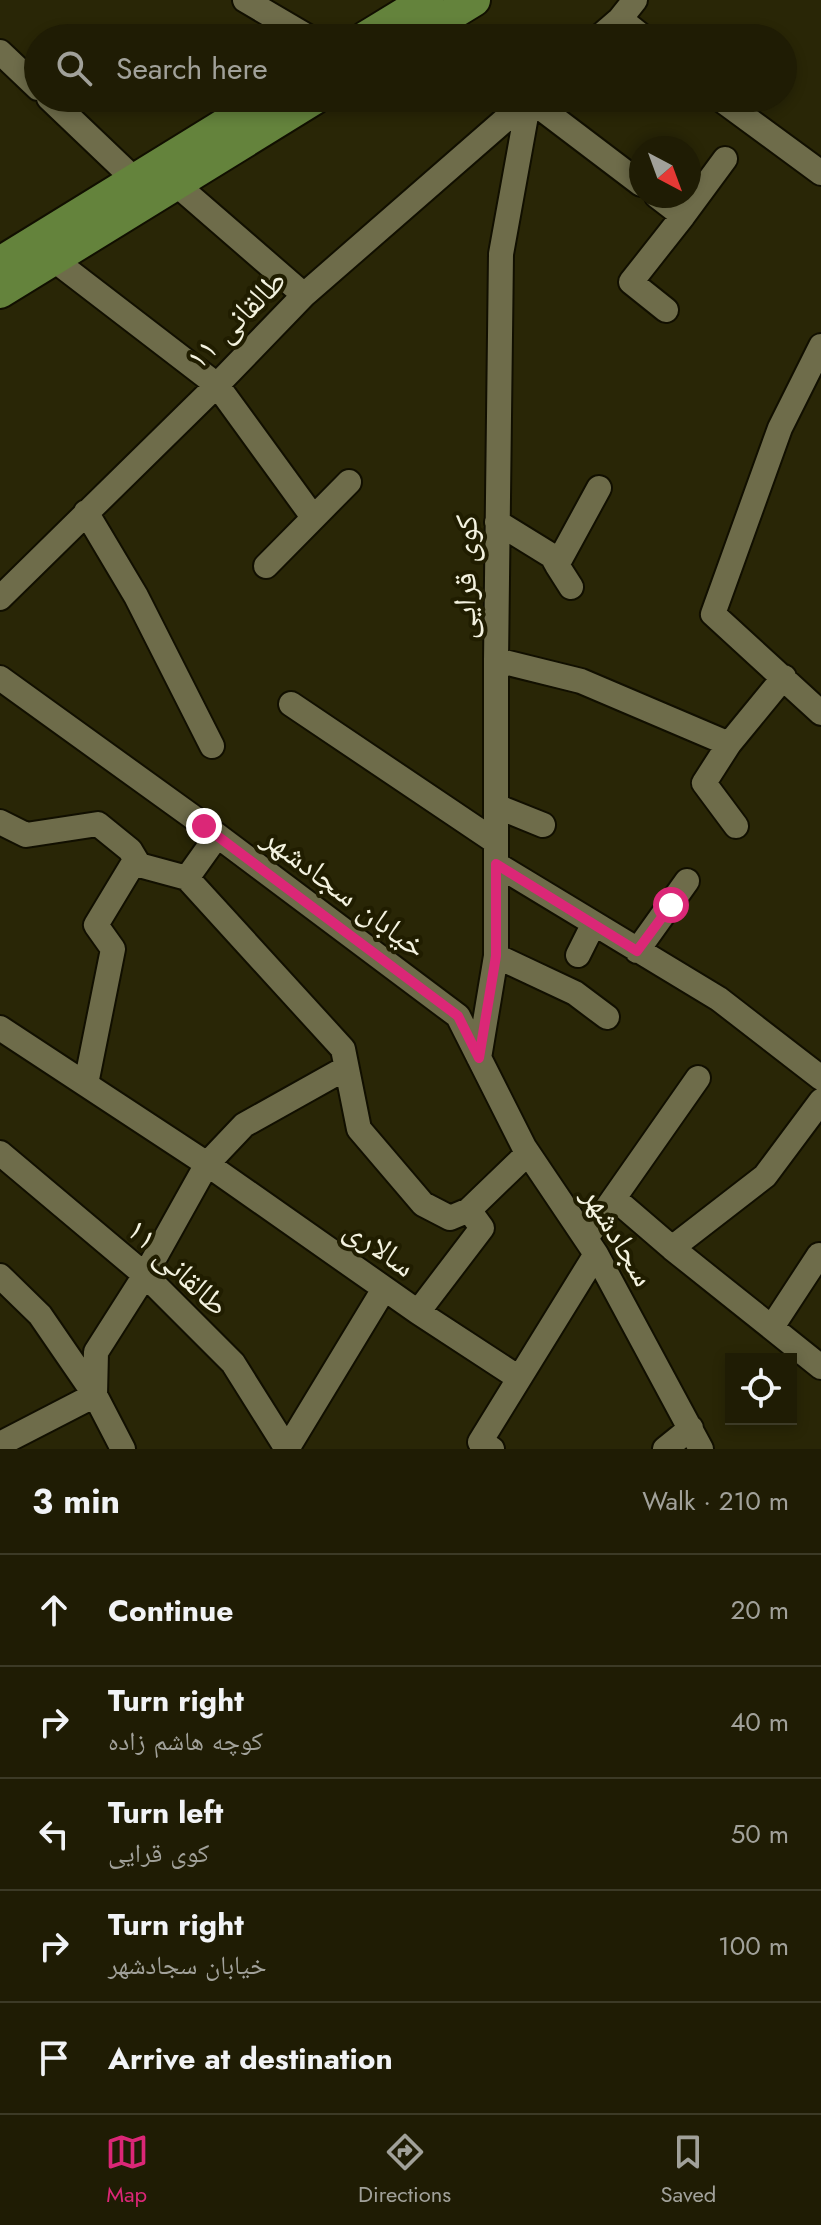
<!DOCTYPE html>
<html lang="en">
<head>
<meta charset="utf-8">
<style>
	:root { --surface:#1f1c04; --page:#27250e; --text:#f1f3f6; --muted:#a1a19a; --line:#3c3a26; --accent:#db2777 }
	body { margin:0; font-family:Jost,"Noto Naskh Arabic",sans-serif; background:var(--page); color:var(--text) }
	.controls { position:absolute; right:24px; bottom:24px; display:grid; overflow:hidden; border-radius:0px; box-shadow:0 4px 12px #0003 }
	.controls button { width:72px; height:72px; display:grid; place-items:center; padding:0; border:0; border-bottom:2px solid var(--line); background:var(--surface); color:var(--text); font:40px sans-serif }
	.compass { position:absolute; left:629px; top:136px; width:72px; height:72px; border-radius:50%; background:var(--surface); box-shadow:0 4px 12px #0003; rotate:139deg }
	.stop { position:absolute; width:24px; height:24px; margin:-18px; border:6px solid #db2777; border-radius:50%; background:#fff }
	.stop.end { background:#db2777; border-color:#fff; box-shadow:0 2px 8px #0008 }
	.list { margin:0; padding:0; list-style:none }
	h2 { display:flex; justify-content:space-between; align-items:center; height:104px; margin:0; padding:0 32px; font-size:34px }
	h2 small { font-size:26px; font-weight:400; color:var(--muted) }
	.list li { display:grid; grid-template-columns:52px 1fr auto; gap:24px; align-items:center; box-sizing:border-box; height:112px; padding:0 32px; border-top:2px solid var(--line) }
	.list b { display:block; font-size:30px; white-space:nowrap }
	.list p { margin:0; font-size:26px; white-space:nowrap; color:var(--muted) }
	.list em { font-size:26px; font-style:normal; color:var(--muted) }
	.icon { flex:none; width:44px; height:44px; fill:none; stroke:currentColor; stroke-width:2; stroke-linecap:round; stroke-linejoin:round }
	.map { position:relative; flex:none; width:821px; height:1449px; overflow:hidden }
	.search { position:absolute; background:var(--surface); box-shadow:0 4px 12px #0003; left:24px; right:24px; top:24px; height:88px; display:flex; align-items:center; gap:20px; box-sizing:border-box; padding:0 28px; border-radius:44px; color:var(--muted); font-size:30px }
	.sheet { height:664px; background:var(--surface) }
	nav { display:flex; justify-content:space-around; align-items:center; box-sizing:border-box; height:112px; border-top:2px solid var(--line); background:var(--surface); font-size:22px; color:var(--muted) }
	nav a { display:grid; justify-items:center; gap:4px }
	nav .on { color:var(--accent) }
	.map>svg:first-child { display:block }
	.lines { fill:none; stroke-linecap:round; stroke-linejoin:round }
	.minor-casing { stroke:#110f00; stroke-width:28 }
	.major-casing { stroke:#110f00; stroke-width:36 }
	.minor { stroke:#6e6c4a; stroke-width:24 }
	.major { stroke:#64833c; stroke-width:32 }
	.route { stroke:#db2777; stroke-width:10 }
	.labels { text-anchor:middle; stroke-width:8; stroke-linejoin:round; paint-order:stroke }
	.street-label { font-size:32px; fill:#f3f2df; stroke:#201d00 }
</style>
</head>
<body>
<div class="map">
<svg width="821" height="1449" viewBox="0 0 821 1449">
	<rect width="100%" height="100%" fill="#292606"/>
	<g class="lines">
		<g class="minor-casing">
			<path id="minor" d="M245 0 310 38
				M620 19 644 38
				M598 38 620 19 635 0
				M0 52 38 88
				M49 98 135 180
				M719 98 821 173
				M529 99 641 184
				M176 184 304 295
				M657 196 683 216 725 159
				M53 259 217 385 313 517
				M666 310 631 282 683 216
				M821 346 780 428 713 614 821 713
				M86 512 136 596 212 746
				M497 522 552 556 557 565
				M266 566 349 482
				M571 587 557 565 599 488
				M0 598 217 385 304 295 530 98
				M496 660 581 681 729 744
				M0 678 190 815 458 1016 524 1147 596 1254 701 1449
				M291 704 496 842
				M496 806 543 825
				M0 822 26 835 98 824 130 850 139 865
				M736 826 704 783 729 744 784 677
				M217 836 187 878 343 1049 359 1129 423 1204 450 1218 469 1210
				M496 864 719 999 821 1078
				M637 951 687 881
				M578 955 593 925
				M496 956 575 993 607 1017
				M0 1028 207 1164 418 1312 519 1378
				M479 1058 496 956V660L501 254 529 99
				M86 1084 113 949 96 925 131 867 139 865 187 878
				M0 1153 145 1275 233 1363 287 1449 384 1289
				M615 1199 672 1248 821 1367
				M586 1238 698 1078
				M672 1248 765 1176 821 1101
				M0 1276 40 1315 95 1395 123 1449
				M418 1312 482 1228 469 1210 528 1153
				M772 1327 819 1255 821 1256
				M0 1444 95 1395 96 1352 145 1275 207 1164 244 1125 346 1068
				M492 1449 480 1442 596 1254
				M665 1449 691 1428"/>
		</g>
		<g class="major-casing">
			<path id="major" d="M365 38 427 0
				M412 38 474 0
				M0 263 268 98
				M0 292 315 98"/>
		</g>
		<use href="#minor" class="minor"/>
		<use href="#major" class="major"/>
	</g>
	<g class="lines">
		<path class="route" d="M204 826 458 1016 479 1058 496 956V864L637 951 671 905"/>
	</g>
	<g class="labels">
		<g class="street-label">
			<text transform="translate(236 319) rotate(-45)" y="11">طالقانی ۱۱</text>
			<text transform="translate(465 577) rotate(-89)" y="11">کوی قرایی</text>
			<text transform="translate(345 892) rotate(37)" y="11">خیابان سجادشهر</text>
			<text transform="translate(619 1236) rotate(59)" y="11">سجادشهر</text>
			<text transform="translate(380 1247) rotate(35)" y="11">سالاری</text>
			<text transform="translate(178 1267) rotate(43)" y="11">طالقانی ۱۱</text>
		</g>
	</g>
</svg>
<div class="controls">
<button><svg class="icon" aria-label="locate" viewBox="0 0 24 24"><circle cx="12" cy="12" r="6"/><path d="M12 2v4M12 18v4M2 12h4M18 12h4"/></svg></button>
</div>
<svg class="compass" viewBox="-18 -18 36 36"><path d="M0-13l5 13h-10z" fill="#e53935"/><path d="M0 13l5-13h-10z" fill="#a1a19a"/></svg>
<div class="stop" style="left:671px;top:905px"></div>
<div class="stop end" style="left:204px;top:826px"></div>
<div class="search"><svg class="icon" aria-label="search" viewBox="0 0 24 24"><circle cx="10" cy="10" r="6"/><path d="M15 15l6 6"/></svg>Search here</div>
</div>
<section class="sheet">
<h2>3 min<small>Walk · 210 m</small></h2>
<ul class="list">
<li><svg class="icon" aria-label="ahead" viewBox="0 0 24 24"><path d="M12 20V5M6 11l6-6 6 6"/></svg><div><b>Continue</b></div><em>20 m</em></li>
<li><svg class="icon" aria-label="right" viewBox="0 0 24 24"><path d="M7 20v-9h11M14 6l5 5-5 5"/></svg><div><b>Turn right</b><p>کوچه هاشم زاده</p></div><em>40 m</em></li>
<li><svg class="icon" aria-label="left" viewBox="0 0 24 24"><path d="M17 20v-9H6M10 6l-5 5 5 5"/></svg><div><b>Turn left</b><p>کوی قرایی</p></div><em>50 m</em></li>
<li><svg class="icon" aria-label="right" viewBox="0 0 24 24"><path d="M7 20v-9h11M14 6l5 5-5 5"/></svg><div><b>Turn right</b><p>خیابان سجادشهر</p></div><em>100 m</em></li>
<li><svg class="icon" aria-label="arrive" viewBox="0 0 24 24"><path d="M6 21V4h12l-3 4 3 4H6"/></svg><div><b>Arrive at destination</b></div></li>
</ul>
</section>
<nav>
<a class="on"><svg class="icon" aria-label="map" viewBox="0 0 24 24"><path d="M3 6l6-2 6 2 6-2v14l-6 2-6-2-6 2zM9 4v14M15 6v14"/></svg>Map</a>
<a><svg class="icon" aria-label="directions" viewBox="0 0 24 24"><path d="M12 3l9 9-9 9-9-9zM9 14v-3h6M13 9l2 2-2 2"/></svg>Directions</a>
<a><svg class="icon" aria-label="saved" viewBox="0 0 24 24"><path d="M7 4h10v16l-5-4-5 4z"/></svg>Saved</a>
</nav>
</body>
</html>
